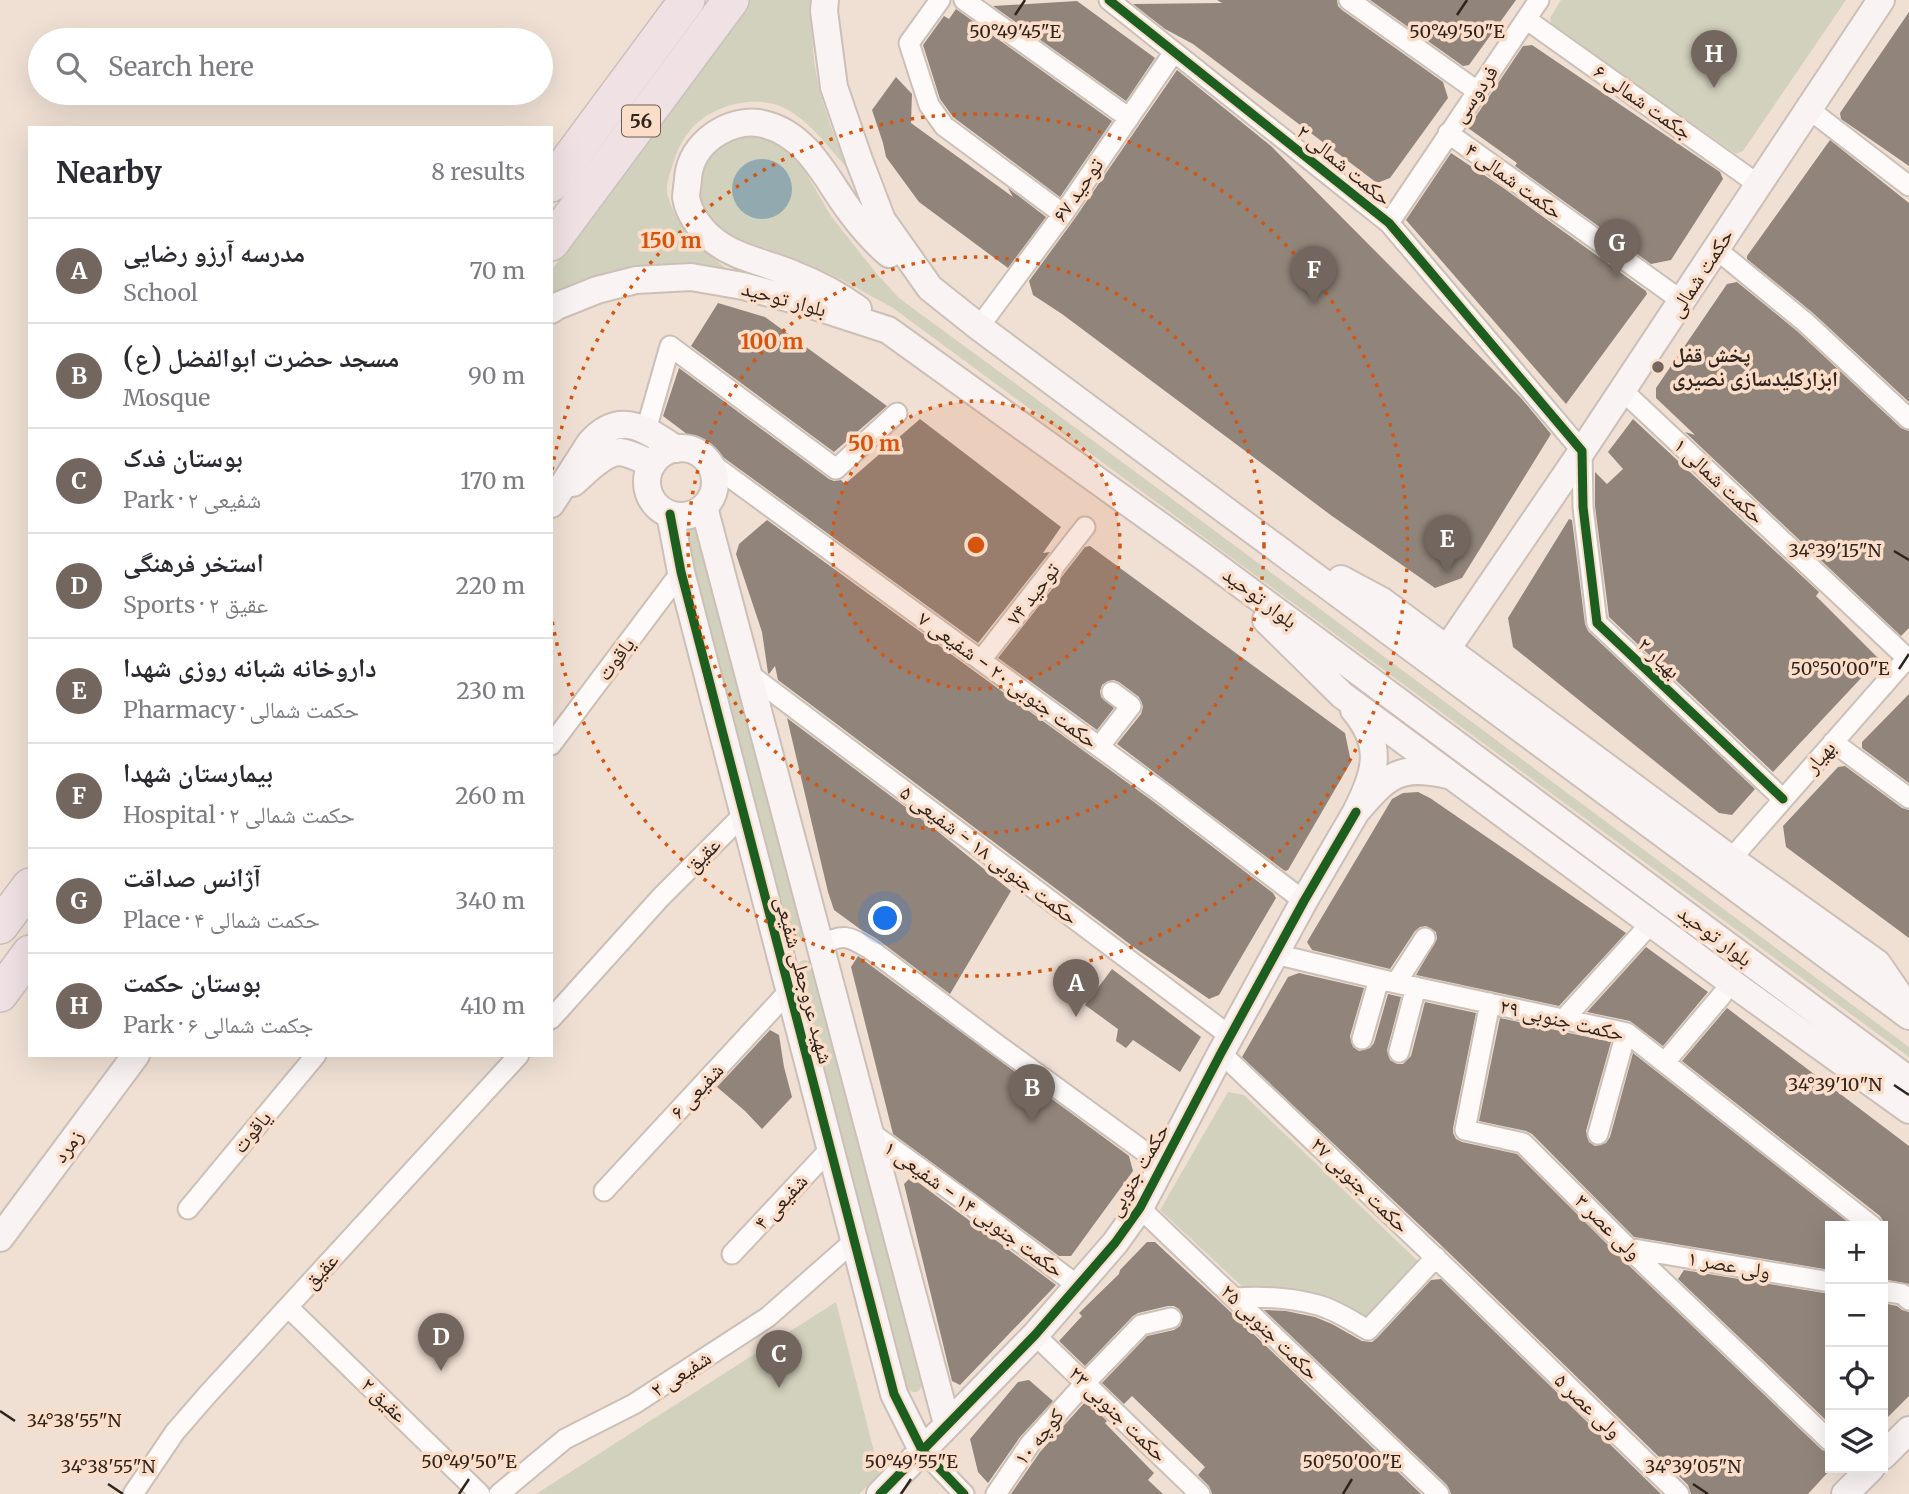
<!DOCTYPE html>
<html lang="en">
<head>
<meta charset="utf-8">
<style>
	:root { --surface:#fff; --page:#f2f2f3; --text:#2b2b33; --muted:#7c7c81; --line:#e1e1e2; --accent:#73665e }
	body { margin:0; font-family:Merriweather,"Noto Naskh Arabic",serif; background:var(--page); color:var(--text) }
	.controls { position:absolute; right:21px; bottom:21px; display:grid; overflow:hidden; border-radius:0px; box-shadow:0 7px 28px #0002 }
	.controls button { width:63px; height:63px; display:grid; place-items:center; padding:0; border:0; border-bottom:2px solid var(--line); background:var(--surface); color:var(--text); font:35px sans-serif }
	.you { position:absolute; left:886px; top:919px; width:24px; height:24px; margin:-18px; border:5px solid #fff; border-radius:50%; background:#1a73e8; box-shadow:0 0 0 10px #1a73e833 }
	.badge { display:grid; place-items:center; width:46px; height:46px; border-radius:50%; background:var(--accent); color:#fff; font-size:23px; font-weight:700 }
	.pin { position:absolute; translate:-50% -58px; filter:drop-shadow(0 2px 4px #0008) }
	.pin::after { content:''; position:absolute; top:37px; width:24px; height:21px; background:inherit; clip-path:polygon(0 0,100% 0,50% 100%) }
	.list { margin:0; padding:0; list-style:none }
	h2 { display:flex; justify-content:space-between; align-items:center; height:91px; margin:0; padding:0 28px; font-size:30px }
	h2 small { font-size:23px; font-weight:400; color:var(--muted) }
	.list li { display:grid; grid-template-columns:46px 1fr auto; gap:21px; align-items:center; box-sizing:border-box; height:105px; padding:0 28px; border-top:2px solid var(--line) }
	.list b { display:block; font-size:26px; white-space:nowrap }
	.list p { margin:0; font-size:23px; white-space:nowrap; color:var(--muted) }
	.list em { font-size:23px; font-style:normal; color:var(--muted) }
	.icon { flex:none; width:38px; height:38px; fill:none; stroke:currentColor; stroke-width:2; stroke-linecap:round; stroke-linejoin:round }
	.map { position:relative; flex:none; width:1909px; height:1494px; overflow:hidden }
	.search { position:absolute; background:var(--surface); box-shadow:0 7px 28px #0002; left:28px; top:28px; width:525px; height:77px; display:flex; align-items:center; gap:18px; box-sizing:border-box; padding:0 24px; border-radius:38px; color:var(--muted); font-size:26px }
	.panel { position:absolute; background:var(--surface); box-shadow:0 7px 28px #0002; left:28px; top:126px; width:525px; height:931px; border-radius:0px }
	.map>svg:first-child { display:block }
	.green { fill:#d2d1bd }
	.water { fill:#92a9b0 }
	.building { fill:#91857b }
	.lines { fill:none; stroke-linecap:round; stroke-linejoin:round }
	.street-casing { stroke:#ccbfb6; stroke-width:23 }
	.secondary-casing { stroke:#ccbfb6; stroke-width:30 }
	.highway-casing { stroke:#c8c0bb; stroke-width:38 }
	.street { stroke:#fdfaf9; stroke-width:19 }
	.secondary { stroke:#f9f3f3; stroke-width:26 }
	.highway { stroke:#efe1e4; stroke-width:35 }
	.cycleway-casing { stroke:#fbdec9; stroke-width:13 }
	.cycleway { stroke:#1b5e20; stroke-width:9 }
	.ticks { fill:none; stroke:#30251e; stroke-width:2.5 }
	.ring { fill:none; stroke:#d6540e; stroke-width:3.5; stroke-dasharray:3.5 7 }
	.poi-dot { fill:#73665e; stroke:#fbdec9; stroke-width:2.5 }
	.labels { text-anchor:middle; stroke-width:7; stroke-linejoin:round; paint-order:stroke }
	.shield { fill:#fbdec9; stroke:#6d5c51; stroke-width:2 }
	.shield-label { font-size:19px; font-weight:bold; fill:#30251e }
	.street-label { font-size:21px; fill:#30251e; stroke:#fbdec9 }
	.poi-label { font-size:21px; font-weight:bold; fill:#30251e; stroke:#fbdec9; text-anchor:start }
	.ticks-label { font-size:18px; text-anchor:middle; fill:#30251e; stroke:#fbdec9; stroke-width:7; stroke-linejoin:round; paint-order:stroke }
	.centre { fill:#d6540e; stroke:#fbdec9; stroke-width:3.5 }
	.ring-label { font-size:21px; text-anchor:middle; font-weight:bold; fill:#d6540e; stroke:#fbdec9; stroke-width:7; stroke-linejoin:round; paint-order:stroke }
</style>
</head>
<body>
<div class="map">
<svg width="1909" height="1494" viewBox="0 0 1909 1494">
	<rect width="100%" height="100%" fill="#f0e0d4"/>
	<path class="green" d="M747 0H814C813 16 812 33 813 49 816 90 832 132 848 169 828 147 806 115 777 105 750 96 713 106 693 127 683 138 677 150 673 164 670 173 665 186 668 196 677 228 701 249 727 269 666 264 605 262 551 295V271Z
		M1561 0H1846L1743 151 1736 154 1552 26 1550 18Z
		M752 133 783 145 797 158 831 216 876 273 899 298 1164 493 1909 1047V1057L893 308C869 295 846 281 821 270 805 262 788 256 771 250 752 243 728 240 713 224 700 211 695 186 702 169 711 147 730 139 752 133Z
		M696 521 805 937 798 943 792 944 788 941 680 525Z
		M803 960 810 961 814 965 922 1381C922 1396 909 1395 904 1383L796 972 797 965Z
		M1228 1092 1244 1095 1420 1263 1354 1329 1333 1314 1263 1306 1160 1210Z
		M836 1302 880 1475 859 1494H536Z"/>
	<path class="water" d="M732 189a30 30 0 1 1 60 0a30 30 0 1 1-60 0Z"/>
	<path class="building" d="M1217 0H1337L1338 6 1342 10 1443 82 1448 98 1390 178 1377 183 1193 44 1165 29 1133 4 1222 3Z
		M1370 0H1516L1469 65 1463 66Z
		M1077 1 1155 58 1126 101 993 6Z
		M956 9 1112 121 1060 197 953 117 940 99 923 45 944 16 949 19Z
		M1909 12V166L1841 119 1840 113Z
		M1532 45 1720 172 1723 179 1671 260 1651 264 1515 166 1517 163 1468 128 1523 46Z
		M1177 70 1271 146 1521 398 1551 434 1462 578 1435 588 1332 516 1062 314 1033 295 1029 281 1073 221Z
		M896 77 912 94 911 123 1013 197 1008 188 1046 217 1008 268 919 202 886 157 883 143 872 110Z
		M1830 140 1909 203V402L1813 313 1747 259V256Z
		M1451 153 1502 187 1646 291 1647 294 1566 404 1406 220Z
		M1737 282 1797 331 1901 428 1909 431V628L1901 636 1685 432 1695 435 1656 398V388L1727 284Z
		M718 303 765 317 887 406 834 452 691 346Z
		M679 368 829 479 834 481 841 480 845 484 920 419 1061 527 1043 553 1050 552 978 643 716 452 708 450 663 416Z
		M1633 419 1819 592 1816 596 1879 659 1773 772 1609 617 1595 506V472L1607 484 1623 469 1608 452Z
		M1569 519 1572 520 1585 624 1588 631 1755 789 1732 815 1719 813 1513 647 1508 618Z
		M767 520 1154 802 1273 893 1276 898 1219 995 1209 999 1135 948 778 680 775 666 769 674 768 673 762 632 736 554 739 544Z
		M1090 546 1345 733 1351 762 1288 870 1285 871 1117 744 1141 714 1143 707 1139 697 1119 682 1114 680 1108 681 1102 685 1100 691 1101 697 1114 708 1097 730 998 658 1085 547Z
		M1909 694V783L1862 748V742Z
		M787 718 936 830 1011 891 950 994 877 939 860 929 834 910 828 892Z
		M1845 766 1902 808 1909 810V938L1786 847 1783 826 1838 767Z
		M1418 792 1430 798 1626 933 1559 1006 1416 975 1437 939 1436 932 1426 926 1420 927 1415 931 1390 969 1312 950 1307 942 1392 799 1403 793Z
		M1646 947 1708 992 1663 1046 1630 1021 1587 1012Z
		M858 956 1129 1156 1133 1171 1071 1256H1059L893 1134 851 967Z
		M1112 969 1201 1037 1180 1072 1133 1040 1126 1048 1116 1041 1118 1029 1085 1005Z
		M1299 973 1364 988 1350 1036 1353 1047 1359 1051 1370 1048 1374 1043 1388 994 1401 997 1387 1050 1390 1060 1397 1064H1403L1411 1056 1425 1002 1476 1013 1453 1128V1133L1456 1139 1462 1142 1517 1154 1620 1257 1822 1450 1830 1453V1470L1808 1494H1691L1688 1485 1445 1249 1242 1057 1288 977Z
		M1727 1008 1909 1146V1284L1883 1279 1884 1227 1883 1221 1880 1216 1682 1061Z
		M1500 1018 1611 1042 1586 1131 1589 1142 1595 1146 1606 1143 1610 1137 1633 1053 1853 1226H1830V1270L1634 1237 1532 1134 1526 1131 1479 1121Z
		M770 1030 779 1035 784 1067 792 1097 762 1129 745 1111 717 1087Z
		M911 1177 1056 1285 960 1385 952 1381 904 1184Z
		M1147 1242H1155L1221 1303 1421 1494H1212L1209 1486 1198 1475 1205 1467 1132 1396 1124 1404 1102 1383 1147 1336 1174 1330 1180 1326 1183 1316 1179 1309 1174 1306H1168L1138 1313 1133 1316 1085 1366 1059 1341 1082 1316 1079 1313 1119 1274 1120 1270Z
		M1684 1270 1830 1294V1424L1678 1279Z
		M1441 1279 1451 1289 1661 1494H1451L1447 1485 1264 1310 1286 1311 1315 1317 1332 1324 1362 1341 1372 1342 1377 1338 1431 1280Z
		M1883 1303 1897 1306 1902 1310 1909 1312V1396L1883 1422Z
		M1029 1380 1053 1401 1020 1437 988 1483 978 1472 970 1439 1018 1382Z
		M1086 1401 1107 1421 1105 1423 1154 1473 1148 1480 1163 1494H1011L1040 1452Z"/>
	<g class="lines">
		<g class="street-casing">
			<path id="street" d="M940 0 909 43 929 105 944 126 1063 214
				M964 0 1129 118
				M1109 0 1389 223 1582 451 1583 507 1597 623 1783 799
				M1349 0 1477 91
				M1526 19 1759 185
				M1810 110 1909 186
				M1448 133 1682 301
				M1389 223 1539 0
				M1716 249 1805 322 1909 419
				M979 327 1063 214 1174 52
				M1622 390 1907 658
				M646 430 670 346 836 469 897 413
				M709 462 1161 792 1304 901
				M981 660 1085 527
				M748 673 1230 1036
				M1833 742 1909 798
				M551 745 681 572
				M1099 747 1131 706 1112 692
				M1731 859 1909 656
				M820 945C844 933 848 936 870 949L991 1040 1163 1165
				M1275 954 1396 983 1627 1033 1872 1226
				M1396 983 1425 938
				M1490 1003 1465 1130 1523 1143 1628 1248 1830 1441
				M551 1019 661 897 743 815
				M1564 1019 1643 932
				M1362 1039 1379 979
				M1399 1052 1416 987
				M1221 1053 1459 1280 1679 1494
				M1665 1062 1722 995
				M870 1132 975 1208 1078 1286
				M1598 1134 1626 1033
				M604 1191 789 991
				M1140 1208 1439 1494
				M188 1209 316 1055
				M1628 1248 1830 1282
				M732 1254 830 1149
				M1883 1291 1902 1294 1909 1300
				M1234 1298C1261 1296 1292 1298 1318 1305 1336 1310 1352 1321 1368 1330L1436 1257
				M288 1307 480 1494
				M1035 1335 1200 1494
				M922 1450 964 1494
				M133 1494 175 1432 208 1394 519 1055
				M499 1494 565 1439 634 1404 768 1317 854 1241
				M996 1494 1030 1444 1085 1383 1141 1325 1171 1318"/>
		</g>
		<g class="secondary-casing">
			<path id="secondary" d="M825 0 824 11 834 87 859 160 882 220 930 288 979 327 1217 504 1909 1016
				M858 309C839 295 816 283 793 274 765 262 734 258 711 238 700 229 688 212 686 197 686 194 687 190 687 187 688 182 688 176 689 171 696 138 736 115 767 125 809 137 826 179 850 211 861 226 875 242 889 254
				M551 310 557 306 597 290 636 280 691 277 743 286 799 301 888 330 1201 555 1909 1080
				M647 482a34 34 0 1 1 68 0a34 34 0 1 1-68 0Z
				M573 483C585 473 603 452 620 452 630 453 643 460 652 464
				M551 504 590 443C620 409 645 429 676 449
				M704 507 947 1424
				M670 514 681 572 894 1394 922 1450
				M1341 579 1382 601 1731 859 1877 963 1906 1005
				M1266 620 1342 695 1732 983 1909 1110
				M1447 649 1582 451 1881 0
				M1354 710C1385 747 1375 773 1356 812 1387 776 1398 764 1448 775
				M0 1238 136 1055
				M1883 1456 1909 1430
				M880 1494 1035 1335 1115 1243 1140 1208 1221 1053 1304 901 1356 812
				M1845 1494 1871 1468"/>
		</g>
		<g class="highway-casing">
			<path id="highway" d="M551 184 687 0
				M551 243 731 0
				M0 926 30 886
				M0 994 30 953"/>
		</g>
		<use href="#street" class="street"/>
		<use href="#secondary" class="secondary"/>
		<use href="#highway" class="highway"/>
		<g class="cycleway-casing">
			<path id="cycleway" d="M1109 0 1389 223 1582 451 1583 507 1597 623 1783 799
				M670 514 681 572 894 1394 922 1450 964 1494
				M880 1494 1035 1335 1115 1243 1140 1208 1221 1053 1304 901 1356 812"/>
		</g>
		<use href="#cycleway" class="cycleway"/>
	</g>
	<path class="ticks" d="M1015 15 1025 0M1457 15 1467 0M1894 551 1909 560M1899 669 1909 654M1894 1085 1909 1095M0 1411 15 1421M108 1484 123 1494M1693 1484 1708 1494M459 1494 469 1479M901 1494 911 1479M1343 1494 1352 1479"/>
	<circle cx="976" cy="545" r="144" fill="#d6540e" fill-opacity=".12"/>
	<g class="ring">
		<circle cx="976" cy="545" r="144"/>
		<circle cx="976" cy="545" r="288"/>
		<path d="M552 470A431 431 0 1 1 552 620"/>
	</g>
	<circle class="poi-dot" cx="1658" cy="367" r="7"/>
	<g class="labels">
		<rect class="shield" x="622" y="105.5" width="38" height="31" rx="5"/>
		<g class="shield-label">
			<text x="641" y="128">56</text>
		</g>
		<g class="street-label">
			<text transform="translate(1475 94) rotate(-55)" y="7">فردوسی</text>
			<text transform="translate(1643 102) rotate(35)" y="7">جکمت شمالی ۶</text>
			<text transform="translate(1344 165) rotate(39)" y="7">حکمت شمالی ۲</text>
			<text transform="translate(1514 181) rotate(36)" y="7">حکمت شمالی ۴</text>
			<text transform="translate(1078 190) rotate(-55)" y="7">توحید ۶۷</text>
			<text transform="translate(1701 273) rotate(-57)" y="7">حکمت شمالی</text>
			<text transform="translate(784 299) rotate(15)" y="7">بلوار توحید</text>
			<text transform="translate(1719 481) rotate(43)" y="7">حکمت شمالی ۱</text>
			<text transform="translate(1033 594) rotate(-52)" y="7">توحید ۷۴</text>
			<text transform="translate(1260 598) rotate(37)" y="7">بلوار توحید</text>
			<text transform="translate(1659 658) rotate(43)" y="7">بهیار ۲</text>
			<text transform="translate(616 659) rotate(-53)" y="7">یاقوت</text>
			<text transform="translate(1008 680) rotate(36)" y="7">حکمت جنوبی ۲۰ - شفیعی ۷</text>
			<text transform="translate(1820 757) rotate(-49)" y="7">بهیار</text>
			<text transform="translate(703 855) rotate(-45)" y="7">عقیق</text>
			<text transform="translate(989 855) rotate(37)" y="7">حکمت جنوبی ۱۸ - شفیعی ۵</text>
			<text transform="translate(1715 936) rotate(37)" y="7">بلوار توحید</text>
			<text transform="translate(804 980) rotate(75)" y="7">شهید عروجعلی شفیعی</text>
			<text transform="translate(1562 1020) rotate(13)" y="7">حکمت جنوبی ۲۹</text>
			<text transform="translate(697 1091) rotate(-47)" y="7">شفیعی ۶</text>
			<text transform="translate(252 1132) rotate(-50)" y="7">یاقوت</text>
			<text transform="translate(68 1146) rotate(-53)" y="7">زمرد</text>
			<text transform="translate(1138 1170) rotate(-60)" y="7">حکمت جنوبی</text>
			<text transform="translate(1360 1185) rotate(44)" y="7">حکمت جنوبی ۲۷</text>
			<text transform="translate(781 1202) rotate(-47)" y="7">شفیعی ۴</text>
			<text transform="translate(974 1209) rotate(36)" y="7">حکمت جنوبی ۱۴ - شفیعی ۱</text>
			<text transform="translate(1608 1227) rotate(45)" y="7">ولی عصر ۳</text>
			<text transform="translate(1729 1265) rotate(10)" y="7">ولی عصر ۱</text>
			<text transform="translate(321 1271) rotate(-47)" y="7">عقیق</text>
			<text transform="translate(1270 1332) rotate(44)" y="7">حکمت جنوبی ۲۵</text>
			<text transform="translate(681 1374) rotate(-33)" y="7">شفیعی ۲</text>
			<text transform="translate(384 1400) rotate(44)" y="7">عقیق ۲</text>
			<text transform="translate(1588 1406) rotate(44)" y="7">ولی عصر ۵</text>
			<text transform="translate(1118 1414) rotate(44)" y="7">حکمت جنوبی ۲۳</text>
			<text transform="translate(1039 1437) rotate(-51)" y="7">کوچه ۱۰</text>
		</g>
		<g class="poi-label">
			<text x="1672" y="362">پخش قفل<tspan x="1672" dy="24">ابزارکلیدسازی نصیری</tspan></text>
		</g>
	</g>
	<g class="ticks-label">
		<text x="1015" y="38">50°49'45"E</text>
		<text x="1457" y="38">50°49'50"E</text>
		<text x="1835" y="557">34°39'15"N</text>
		<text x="1840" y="675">50°50'00"E</text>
		<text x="1835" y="1091">34°39'10"N</text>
		<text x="74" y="1427">34°38'55"N</text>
		<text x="469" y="1468">50°49'50"E</text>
		<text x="911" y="1468">50°49'55"E</text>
		<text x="1352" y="1468">50°50'00"E</text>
		<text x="108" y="1473">34°38'55"N</text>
		<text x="1693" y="1473">34°39'05"N</text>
	</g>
	<circle cx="976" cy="545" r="10" class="centre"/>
	<g class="ring-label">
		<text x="671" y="248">150 m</text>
		<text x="772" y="349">100 m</text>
		<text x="874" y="451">50 m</text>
	</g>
</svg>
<div class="controls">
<button>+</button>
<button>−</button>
<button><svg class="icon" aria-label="locate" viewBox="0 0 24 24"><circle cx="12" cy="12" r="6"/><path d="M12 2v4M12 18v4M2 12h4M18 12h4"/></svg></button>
<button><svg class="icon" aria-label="layers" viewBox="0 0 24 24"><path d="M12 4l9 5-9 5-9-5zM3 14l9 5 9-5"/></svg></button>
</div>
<div class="you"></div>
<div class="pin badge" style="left:1076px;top:1017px">A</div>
<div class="pin badge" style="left:1032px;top:1122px">B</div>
<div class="pin badge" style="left:779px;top:1388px">C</div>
<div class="pin badge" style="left:441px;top:1371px">D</div>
<div class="pin badge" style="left:1447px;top:573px">E</div>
<div class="pin badge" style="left:1314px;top:304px">F</div>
<div class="pin badge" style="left:1617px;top:277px">G</div>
<div class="pin badge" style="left:1714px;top:88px">H</div>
<div class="search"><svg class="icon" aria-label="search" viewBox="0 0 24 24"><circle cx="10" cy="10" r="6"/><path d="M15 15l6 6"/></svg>Search here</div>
<section class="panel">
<h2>Nearby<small>8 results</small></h2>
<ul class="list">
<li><span class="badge">A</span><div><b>مدرسه آرزو رضایی</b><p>School</p></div><em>70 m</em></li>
<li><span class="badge">B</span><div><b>مسجد حضرت ابوالفضل (ع)</b><p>Mosque</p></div><em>90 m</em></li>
<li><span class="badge">C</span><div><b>بوستان فدک</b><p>Park · شفیعی ۲</p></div><em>170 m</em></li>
<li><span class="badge">D</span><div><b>استخر فرهنگی</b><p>Sports · عقیق ۲</p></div><em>220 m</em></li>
<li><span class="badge">E</span><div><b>داروخانه شبانه روزی شهدا</b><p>Pharmacy · حکمت شمالی</p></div><em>230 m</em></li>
<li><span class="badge">F</span><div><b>بیمارستان شهدا</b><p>Hospital · حکمت شمالی ۲</p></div><em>260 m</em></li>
<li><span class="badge">G</span><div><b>آژانس صداقت</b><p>Place · حکمت شمالی ۴</p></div><em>340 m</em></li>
<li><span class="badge">H</span><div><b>بوستان حکمت</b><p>Park · جکمت شمالی ۶</p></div><em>410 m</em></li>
</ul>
</section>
</div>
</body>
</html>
